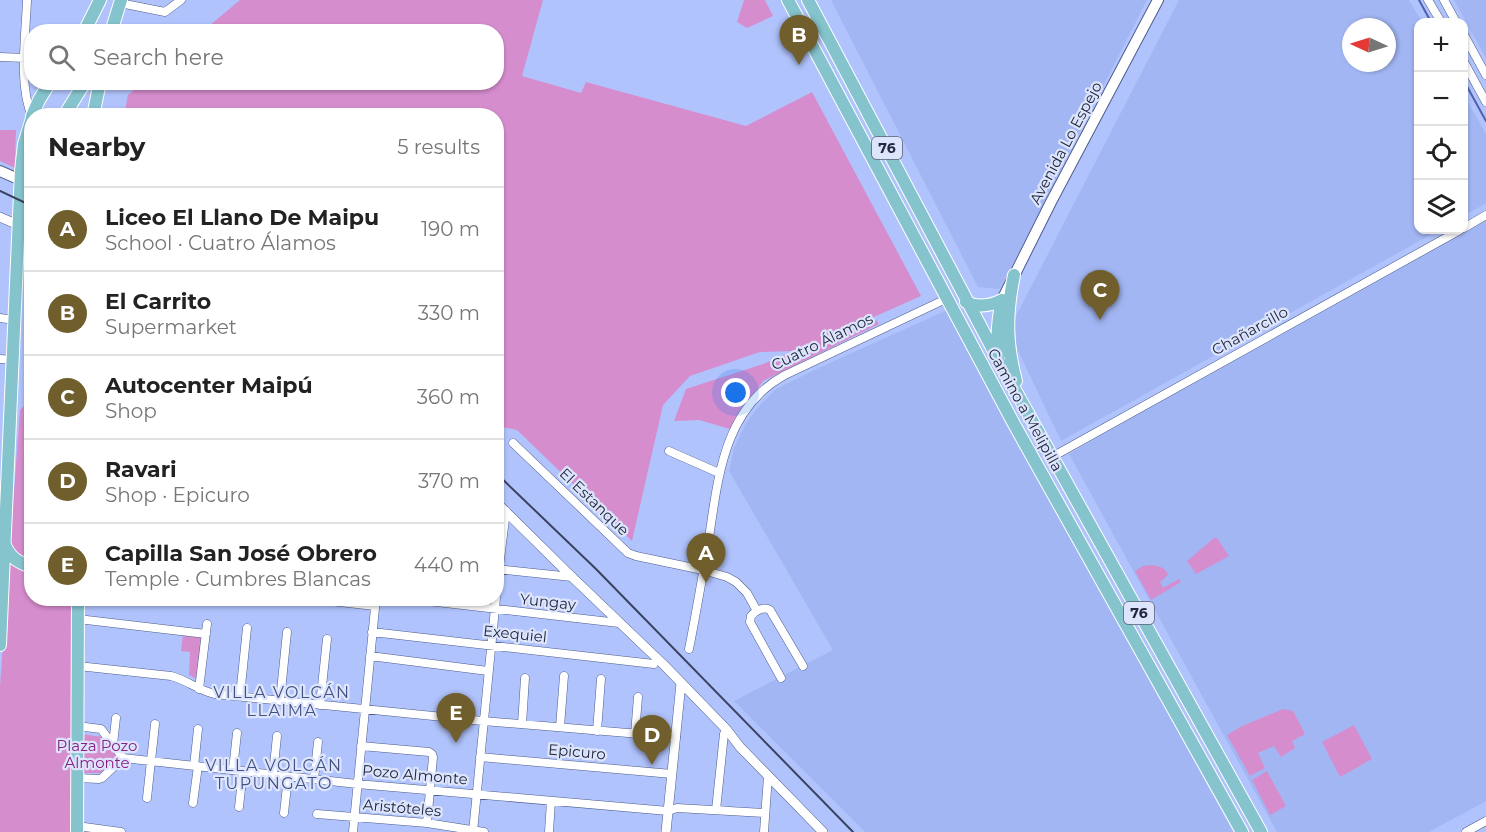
<!DOCTYPE html>
<html lang="en">
<head>
<meta charset="utf-8">
<style>
	:root { --surface:#fff; --page:#f6f6f6; --text:#222; --muted:#767676; --line:#e0e0e0; --accent:#705f2d }
	body { margin:0; font-family:Montserrat,sans-serif; background:var(--page); color:var(--text) }
	.controls { position:absolute; right:18px; top:18px; display:grid; overflow:hidden; border-radius:12px; box-shadow:0 2px 4px #0004 }
	.controls button { width:54px; height:54px; display:grid; place-items:center; padding:0; border:0; border-bottom:2px solid var(--line); background:var(--surface); color:var(--text); font:30px sans-serif }
	.compass { position:absolute; left:1342px; top:18px; width:54px; height:54px; border-radius:50%; background:var(--surface); box-shadow:0 2px 4px #0004; rotate:274deg }
	.you { position:absolute; left:736px; top:393px; width:21px; height:21px; margin:-15px; border:4px solid #fff; border-radius:50%; background:#1a73e8; box-shadow:0 0 0 9px #1a73e833 }
	.badge { display:grid; place-items:center; width:39px; height:39px; border-radius:50%; background:var(--accent); color:#fff; font-size:20px; font-weight:700 }
	.pin { position:absolute; translate:-50% -50px; filter:drop-shadow(0 2px 3px #0008) }
	.pin::after { content:''; position:absolute; top:32px; width:21px; height:18px; background:inherit; clip-path:polygon(0 0,100% 0,50% 100%) }
	.list { margin:0; padding:0; list-style:none }
	h2 { display:flex; justify-content:space-between; align-items:center; height:78px; margin:0; padding:0 24px; font-size:26px }
	h2 small { font-size:20px; font-weight:400; color:var(--muted) }
	.list li { display:grid; grid-template-columns:39px 1fr auto; gap:18px; align-items:center; box-sizing:border-box; height:84px; padding:0 24px; border-top:2px solid var(--line) }
	.list b { display:block; font-size:22px; white-space:nowrap }
	.list p { margin:0; font-size:20px; white-space:nowrap; color:var(--muted) }
	.list em { font-size:20px; font-style:normal; color:var(--muted) }
	.icon { flex:none; width:33px; height:33px; fill:none; stroke:currentColor; stroke-width:2; stroke-linecap:round; stroke-linejoin:round }
	.map { position:relative; flex:none; width:1486px; height:832px; overflow:hidden }
	.search { position:absolute; background:var(--surface); box-shadow:0 2px 4px #0004; left:24px; top:24px; width:480px; height:66px; display:flex; align-items:center; gap:15px; box-sizing:border-box; padding:0 21px; border-radius:24px; color:var(--muted); font-size:22px }
	.panel { position:absolute; background:var(--surface); box-shadow:0 2px 4px #0004; left:24px; top:108px; width:480px; height:498px; border-radius:24px }
	.map>svg:first-child { display:block }
	.built { fill:#a2b6f3; fill-rule:evenodd }
	.green { fill:#d68dce }
	.lines { fill:none; stroke-linecap:round; stroke-linejoin:round }
	.stream { stroke:#4f62ab; stroke-width:2 }
	.minor-casing { stroke:#4c5c8d; stroke-width:9 }
	.tertiary-casing { stroke:#4c5c8d; stroke-width:10 }
	.secondary-casing { stroke:#4c5c8d; stroke-width:12 }
	.primary-casing { stroke:#fff; stroke-width:14 }
	.minor { stroke:#fff; stroke-width:8 }
	.tertiary { stroke:#fff; stroke-width:9 }
	.secondary { stroke:#fff; stroke-width:10 }
	.primary { stroke:#85c3cd; stroke-width:12 }
	.rail { stroke:#39425e; stroke-width:2 }
	.labels { text-anchor:middle; stroke-width:4.5; stroke-linejoin:round; paint-order:stroke }
	.shield { fill:#dde5fd; stroke:#5a6178; stroke-width:1.5 }
	.shield-label { font-size:14px; font-weight:bold; fill:#22293f }
	.street-label { font-size:15px; fill:#22293f; stroke:#dde5fd }
	.park-label { font-size:15px; fill:#872081; stroke:#dde5fd }
	.neighbourhood-label { font-size:16px; letter-spacing:1.5px; fill:#425182; stroke:#dde5fd }
</style>
</head>
<body>
<div class="map">
<svg width="1486" height="832" viewBox="0 0 1486 832">
	<rect width="100%" height="100%" fill="#b1c3fc"/>
	<path class="built" d="M831 0H1147L1000 289 978 287Z
		M1179 0H1409L1422 22H1418V230H1439L1061 441 1014 342 1013 332 1016 316ZM1351 27H1387V63H1351Z
		M1454 0H1486V58Z
		M1464 95 1486 134V203L1464 216Z
		M1486 213V801L1429 832H1277L1069 454Z
		M947 310 1233 832H865L734 701 833 650 729 471 734 448 746 423 759 406 776 389 821 367Z"/>
	<path class="green" d="M240 0H543L522 76 581 93 586 82 746 126 812 92 921 296 820 341 876 320 879 324 763 381 730 429 699 420 674 421 686 389 763 364 794 351 760 352 690 376 663 405 632 541 517 430 497 426 496 116H113V114L125 110 128 95 143 83 496 82V32L203 31Z
		M744 0H765L773 16 747 28 737 22Z
		M0 130H16L15 168 0 161Z
		M31 399 32 598 73 599 72 832H0V686L20 410Z
		M1214 538H1217L1229 556 1196 574 1187 561Z
		M1152 565C1159 566 1164 567 1168 574L1165 578 1160 582 1163 588 1179 579 1181 582 1151 600 1135 571 1143 566Z
		M183 634 203 636 198 680 189 675 190 652 181 651Z
		M1283 709 1293 711 1305 734 1292 741 1295 748 1281 757 1274 746 1258 753 1265 768 1250 776 1227 735 1242 726Z
		M1354 725 1372 759 1340 777 1322 742Z
		M81 734 103 737 117 755 101 773H80Z
		M1267 771 1286 806 1270 815 1252 780Z"/>
	<g class="lines">
		<path class="stream" d="M1419 0 1431 22
			M1464 81 1486 121"/>
		<g class="minor-casing">
			<path id="minor" d="M27 0C26 33 18 86 32 116
				M1428 0 1441 22
				M1444 0 1456 22
				M120 3 165 12 181 0
				M1464 35 1486 75
				M0 57 25 58
				M1464 62 1486 102
				M1464 228 1486 215
				M0 318 14 320
				M0 359 13 360
				M513 443 628 553 636 556 703 570 727 577 736 582 747 593 757 611
				M669 451 719 473
				M1052 457 1460 230
				M496 569 572 577
				M496 591 506 511
				M304 598 375 606
				M402 598 619 623
				M78 619 206 634
				M372 632 654 664
				M689 649C696 614 702 579 708 544 718 481 722 409 785 375L948 298
				M370 656 488 671
				M78 666 171 676C187 680 199 691 215 694L483 721 676 737
				M781 678 750 622 751 616C755 611 764 606 770 610L803 666
				M199 689 207 624
				M240 696 247 628
				M280 701 287 632
				M320 705 327 639
				M522 724 525 678
				M77 726 101 729 123 758 357 784 668 811 677 808 765 813
				M560 727 564 676
				M597 731 601 679
				M635 734 638 697
				M113 744 116 718
				M361 746 429 752 432 754 433 757 427 823
				M480 757 672 774
				M194 766 198 729
				M233 770 237 733
				M273 775 277 736
				M77 778 99 779 102 778 123 758
				M314 779 318 742
				M147 798 155 724
				M193 803 198 766
				M239 807 243 771
				M716 810 724 734
				M284 813 288 777
				M317 814 427 823 484 832
				M77 826 121 832
				M353 832 376 598
				M473 832 496 598
				M549 832 551 801
				M764 832 768 776
				M1466 832 1486 821"/>
		</g>
		<g class="tertiary-casing">
			<path id="tertiary" d="M0 217 32 231
				M496 502 572 577 664 665 727 730 740 747 823 832
				M666 832 681 683"/>
		</g>
		<g class="secondary-casing">
			<path id="secondary" d="M0 171 32 185
				M1002 300 1051 202 1158 0"/>
		</g>
		<g class="primary-casing">
			<path id="primary" d="M788 0 1014 424 1242 832
				M808 0 999 361 1261 832
				M84 32 100 0
				M111 32 121 0
				M32 116 39 100 50 82
				M64 116 85 82
				M93 116 100 82
				M1014 275C1006 314 1006 343 1016 381
				M966 302C978 308 990 306 1002 300
				M999 355C996 336 998 318 1002 300
				M5 545C10 558 19 563 32 567
				M0 645 21 171 24 144 32 118
				M77 832 78 598"/>
		</g>
		<use href="#minor" class="minor"/>
		<use href="#tertiary" class="tertiary"/>
		<use href="#secondary" class="secondary"/>
		<use href="#primary" class="primary"/>
		<path class="rail" d="M0 191 32 206
			M496 473 596 569 853 832"/>
	</g>
	<g class="labels">
		<g class="shield">
			<rect x="872" y="137" width="30" height="22" rx="4.5"/>
			<rect x="1124" y="602" width="30" height="22" rx="4.5"/>
		</g>
		<g class="shield-label">
			<text x="887" y="153">76</text>
			<text x="1139" y="618">76</text>
		</g>
		<g class="street-label">
			<text transform="translate(1066 143) rotate(-62)" y="5">Avenida Lo Espejo</text>
			<text transform="translate(1250 331) rotate(-29)" y="5">Chañarcillo</text>
			<text transform="translate(822 342) rotate(-26)" y="5">Cuatro Álamos</text>
			<text transform="translate(1025 410) rotate(61)" y="5">Camino a Melipilla</text>
			<text transform="translate(594 502) rotate(44)" y="5">El Estanque</text>
			<text transform="translate(548 602) rotate(6)" y="5">Yungay</text>
			<text transform="translate(515 634) rotate(6)" y="5">Exequiel</text>
			<text transform="translate(577 752) rotate(5)" y="5">Epicuro</text>
			<text transform="translate(415 775) rotate(5)" y="5">Pozo Almonte</text>
			<text transform="translate(402 808) rotate(5)" y="5">Aristóteles</text>
		</g>
		<g class="park-label">
			<text x="97" y="751">Plaza Pozo<tspan x="97" dy="17">Almonte</tspan></text>
		</g>
		<g class="neighbourhood-label">
			<text x="282" y="698">VILLA VOLCÁN<tspan x="282" dy="18">LLAIMA</tspan></text>
			<text x="274" y="771">VILLA VOLCÁN<tspan x="274" dy="18">TUPUNGATO</tspan></text>
		</g>
	</g>
</svg>
<div class="controls">
<button>+</button>
<button>−</button>
<button><svg class="icon" aria-label="locate" viewBox="0 0 24 24"><circle cx="12" cy="12" r="6"/><path d="M12 2v4M12 18v4M2 12h4M18 12h4"/></svg></button>
<button><svg class="icon" aria-label="layers" viewBox="0 0 24 24"><path d="M12 4l9 5-9 5-9-5zM3 14l9 5 9-5"/></svg></button>
</div>
<svg class="compass" viewBox="-18 -18 36 36"><path d="M0-13l5 13h-10z" fill="#e53935"/><path d="M0 13l5-13h-10z" fill="#767676"/></svg>
<div class="you"></div>
<div class="pin badge" style="left:706px;top:583px">A</div>
<div class="pin badge" style="left:799px;top:65px">B</div>
<div class="pin badge" style="left:1100px;top:320px">C</div>
<div class="pin badge" style="left:652px;top:765px">D</div>
<div class="pin badge" style="left:456px;top:743px">E</div>
<div class="search"><svg class="icon" aria-label="search" viewBox="0 0 24 24"><circle cx="10" cy="10" r="6"/><path d="M15 15l6 6"/></svg>Search here</div>
<section class="panel">
<h2>Nearby<small>5 results</small></h2>
<ul class="list">
<li><span class="badge">A</span><div><b>Liceo El Llano De Maipu</b><p>School · Cuatro Álamos</p></div><em>190 m</em></li>
<li><span class="badge">B</span><div><b>El Carrito</b><p>Supermarket</p></div><em>330 m</em></li>
<li><span class="badge">C</span><div><b>Autocenter Maipú</b><p>Shop</p></div><em>360 m</em></li>
<li><span class="badge">D</span><div><b>Ravari</b><p>Shop · Epicuro</p></div><em>370 m</em></li>
<li><span class="badge">E</span><div><b>Capilla San José Obrero</b><p>Temple · Cumbres Blancas</p></div><em>440 m</em></li>
</ul>
</section>
</div>
</body>
</html>
